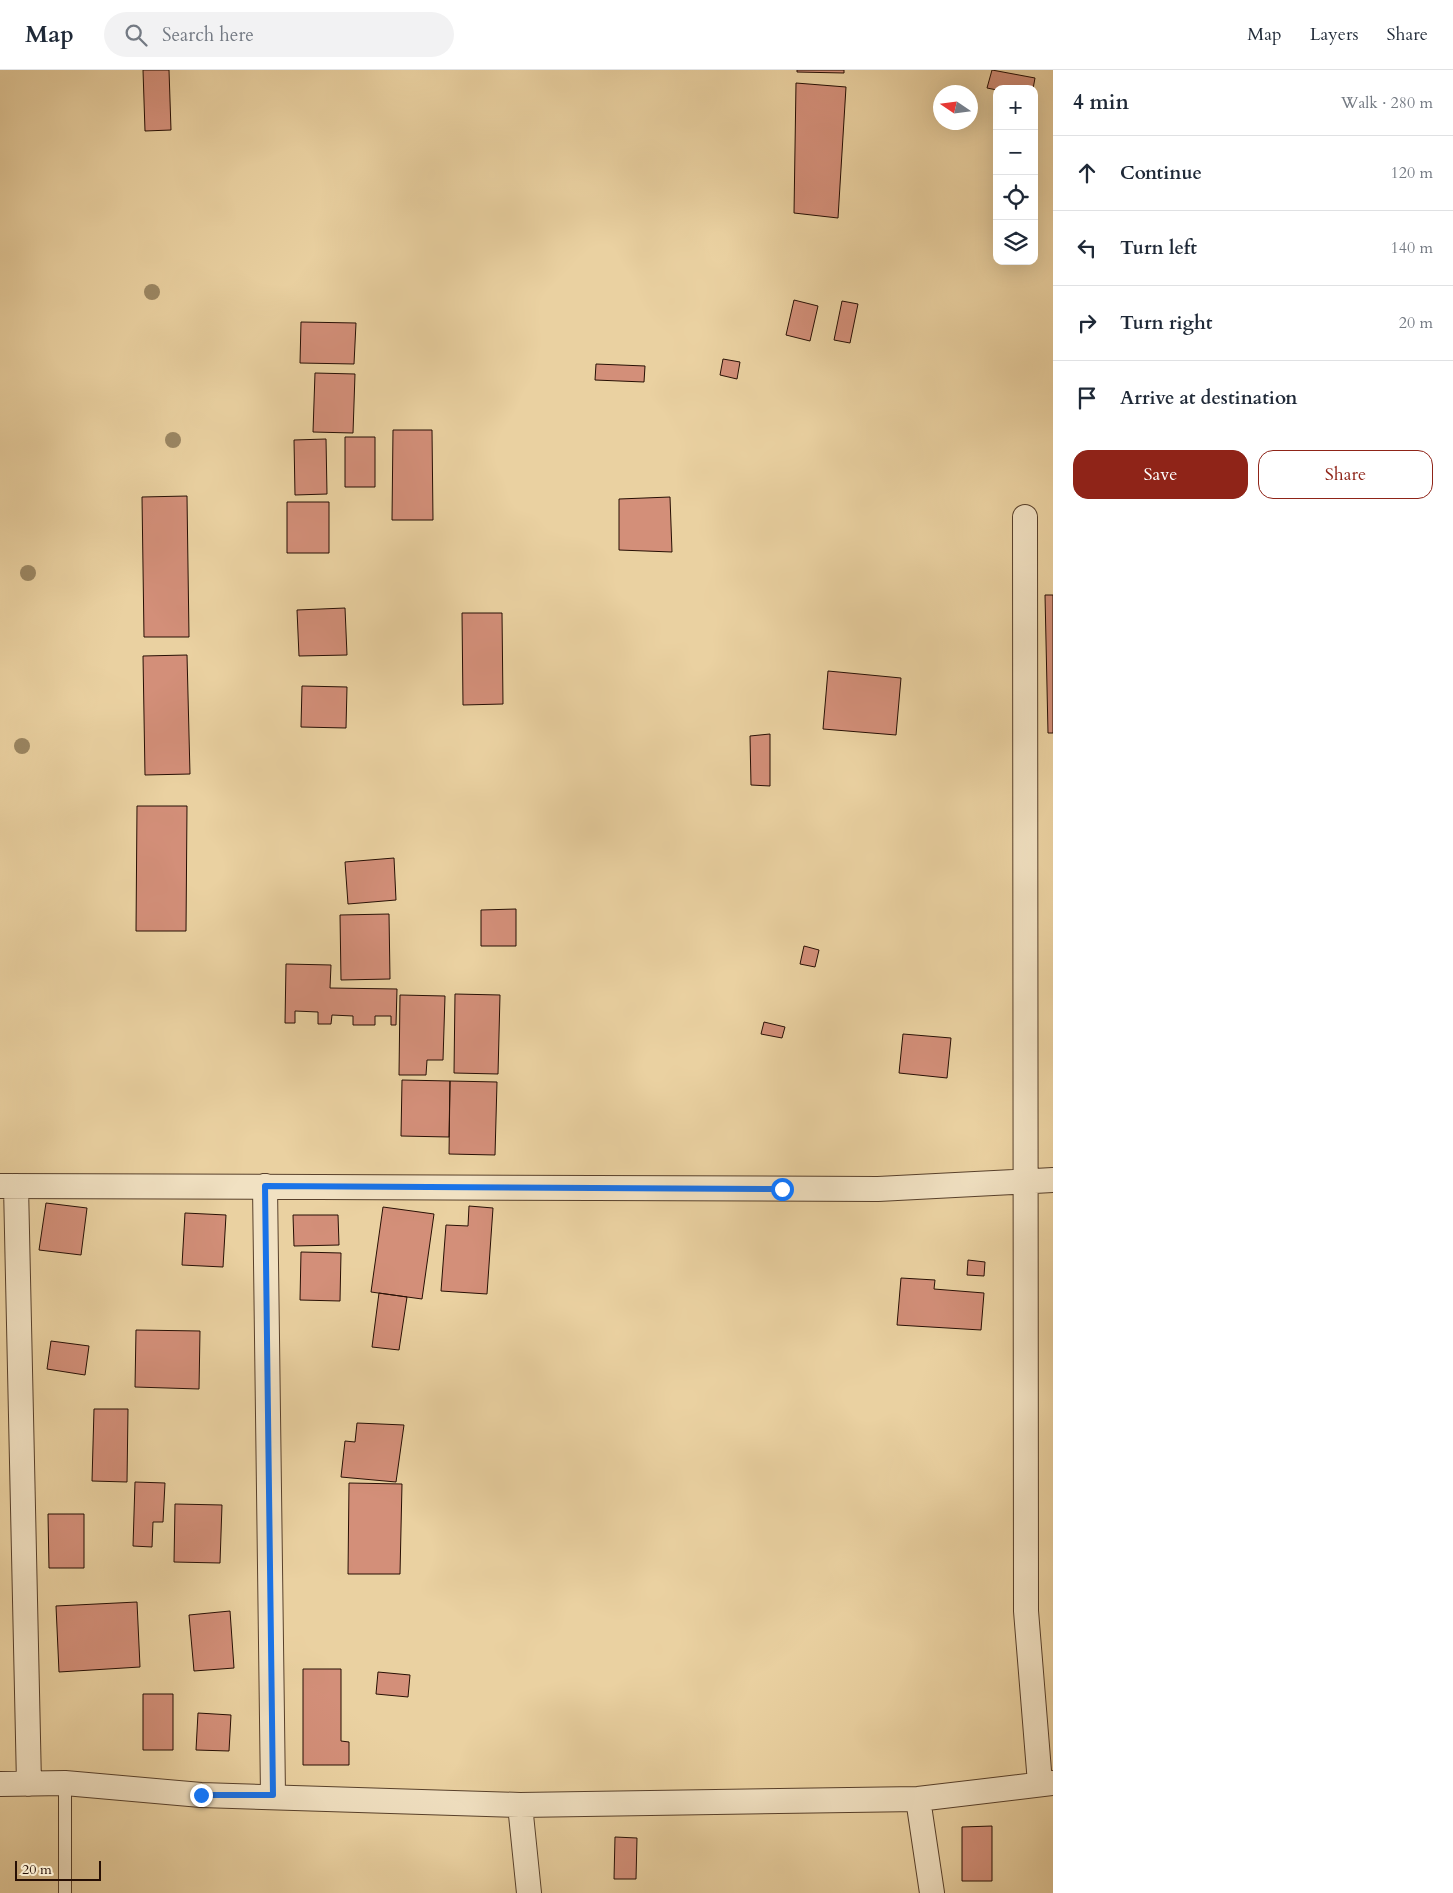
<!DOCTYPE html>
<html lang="en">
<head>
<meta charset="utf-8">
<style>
	:root { --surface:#fff; --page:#f2f2f3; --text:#1f2937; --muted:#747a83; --line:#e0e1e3; --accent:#8f2418 }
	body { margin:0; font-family:Cardo,serif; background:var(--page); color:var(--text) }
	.controls { position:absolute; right:15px; top:15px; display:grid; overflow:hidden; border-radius:10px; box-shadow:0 5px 20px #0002 }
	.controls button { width:45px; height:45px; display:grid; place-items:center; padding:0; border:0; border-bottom:1px solid var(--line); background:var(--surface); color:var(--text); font:25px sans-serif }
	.compass { position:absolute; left:933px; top:15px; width:45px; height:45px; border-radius:50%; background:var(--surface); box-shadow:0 5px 20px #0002; rotate:283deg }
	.scale { position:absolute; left:15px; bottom:12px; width:86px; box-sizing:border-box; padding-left:5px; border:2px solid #270f04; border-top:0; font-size:14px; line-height:18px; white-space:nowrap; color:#270f04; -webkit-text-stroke:4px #f1e1c2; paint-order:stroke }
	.stop { position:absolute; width:15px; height:15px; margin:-11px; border:4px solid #1a73e8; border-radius:50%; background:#fff }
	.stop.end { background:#1a73e8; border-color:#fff; box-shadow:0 1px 5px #0008 }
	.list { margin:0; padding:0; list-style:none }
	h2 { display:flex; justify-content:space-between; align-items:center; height:65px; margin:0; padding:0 20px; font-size:21px }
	h2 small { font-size:16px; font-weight:400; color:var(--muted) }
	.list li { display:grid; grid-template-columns:32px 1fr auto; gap:15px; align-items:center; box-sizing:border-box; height:75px; padding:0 20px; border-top:1px solid var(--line) }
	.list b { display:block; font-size:19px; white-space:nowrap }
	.list em { font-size:16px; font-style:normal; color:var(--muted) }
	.actions { display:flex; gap:10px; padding:15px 20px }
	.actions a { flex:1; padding:11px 0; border:1px solid var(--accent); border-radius:15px; text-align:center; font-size:18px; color:var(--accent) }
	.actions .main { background:var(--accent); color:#fff }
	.icon { flex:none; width:28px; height:28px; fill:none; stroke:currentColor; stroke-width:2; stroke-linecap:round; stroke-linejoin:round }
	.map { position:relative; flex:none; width:1053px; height:1823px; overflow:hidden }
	header { display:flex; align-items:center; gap:30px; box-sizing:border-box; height:70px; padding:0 25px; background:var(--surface); border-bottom:1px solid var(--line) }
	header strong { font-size:24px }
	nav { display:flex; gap:28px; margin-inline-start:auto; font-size:18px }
	.search { width:350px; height:45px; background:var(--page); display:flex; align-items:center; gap:12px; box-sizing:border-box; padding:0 18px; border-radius:28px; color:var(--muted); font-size:19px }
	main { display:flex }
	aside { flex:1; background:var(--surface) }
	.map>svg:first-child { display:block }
	.building { fill:#d38f79; stroke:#270f04 }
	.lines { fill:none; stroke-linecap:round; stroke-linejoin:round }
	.service-casing { stroke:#58402b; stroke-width:14 }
	.minor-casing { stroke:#58402b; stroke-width:26 }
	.service { stroke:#f1e1c2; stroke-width:12 }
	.minor { stroke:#f1e1c2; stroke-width:24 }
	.tree { fill:#9b8763 }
	.route { stroke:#1a73e8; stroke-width:6 }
</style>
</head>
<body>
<header>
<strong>Map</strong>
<div class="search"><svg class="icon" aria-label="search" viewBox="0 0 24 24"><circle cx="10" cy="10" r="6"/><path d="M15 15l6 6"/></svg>Search here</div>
<nav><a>Map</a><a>Layers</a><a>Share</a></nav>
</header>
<main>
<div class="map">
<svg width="1053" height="1823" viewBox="0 0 1053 1823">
	<rect width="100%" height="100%" fill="#ead1a1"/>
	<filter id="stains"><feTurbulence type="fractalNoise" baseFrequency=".004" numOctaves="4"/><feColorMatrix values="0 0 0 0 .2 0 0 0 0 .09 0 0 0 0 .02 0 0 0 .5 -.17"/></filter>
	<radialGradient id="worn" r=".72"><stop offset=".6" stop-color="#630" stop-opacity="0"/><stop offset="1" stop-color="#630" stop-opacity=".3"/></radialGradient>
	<path class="building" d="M143 0H169L171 60 145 61Z
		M797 0H844V3L797 2Z
		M992 0 1035 8 1033 19 997 20 987 18Z
		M796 13 846 17 838 148 794 143Z
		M794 230 818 236 810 271 786 265Z
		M842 231 858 234 850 273 834 270Z
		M301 252 356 253 354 294 300 293Z
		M723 289 740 292 737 309 720 305Z
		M596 294 645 296 644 312 595 310Z
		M315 303 355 304 353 363 313 362Z
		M393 360H432L433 450H392Z
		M345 367H375V417H345Z
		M326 369 327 424 295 425 294 370Z
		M187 426 189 567H144L142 427Z
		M670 427 672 482 619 480V429Z
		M287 432H329V483H287Z
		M1045 525H1053V663H1048Z
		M345 538 347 585 299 586 297 540Z
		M462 543H502L503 634 463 635Z
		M187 585 190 704 145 705 143 586Z
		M828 601 901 608 896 665 823 659Z
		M302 616 347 617 346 658 301 657Z
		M770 664V716L751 715 750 666Z
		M137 736H187L186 861H136Z
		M394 788 396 830 348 834 345 792Z
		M516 839V876H481V840Z
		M389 844 390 909 341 910 340 845Z
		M804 876 819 880 815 897 800 894Z
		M286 894 331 895 330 918 397 919 396 955H391V946H375V955H353V946L332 945 331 954H318V942L295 941V953H285Z
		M455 924 500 925 498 1004 454 1003Z
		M400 925 445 926 443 990H427L426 1005H399Z
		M764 952 785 957 782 968 761 964Z
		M903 964 951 968 947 1008 899 1003Z
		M402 1010 450 1011 449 1067 401 1066Z
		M450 1011 497 1012 495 1085 449 1084Z
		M46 1133 87 1138 81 1185 39 1180Z
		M469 1136 493 1138 487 1224 441 1221 446 1155 468 1156Z
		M383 1137 434 1144 422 1229 371 1222Z
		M185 1143 226 1145 223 1197 182 1195Z
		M293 1145H338L339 1175 294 1176Z
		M301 1182 341 1183 340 1231 300 1230Z
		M968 1190 985 1192 984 1206 967 1205Z
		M901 1208 935 1210 934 1219 984 1223 981 1260 897 1255Z
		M379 1223 407 1227 399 1280 372 1277Z
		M136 1260 200 1261 199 1319 135 1317Z
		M51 1271 89 1276 85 1305 47 1299Z
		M94 1339H128L127 1412 92 1411Z
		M357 1353 404 1355 396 1412 341 1407 345 1371 355 1372Z
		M135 1412 165 1413 163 1452H153L152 1477 133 1476Z
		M349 1413 402 1414 400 1504H348Z
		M175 1434 222 1435 220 1493 174 1492Z
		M48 1444H84V1498H49Z
		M137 1532 140 1597 59 1602 56 1536Z
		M230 1541 234 1598 194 1601 189 1545Z
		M303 1599H341V1671L349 1672V1695H303Z
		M378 1602 410 1605 408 1627 376 1624Z
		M143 1624H173V1680H143Z
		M198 1643 231 1645 229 1681 196 1680Z
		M992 1756V1811H962V1757Z
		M615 1767 637 1768 636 1809H614Z"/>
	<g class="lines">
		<g class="service-casing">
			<path id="service" d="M65 1713V1823"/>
		</g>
		<g class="minor-casing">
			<path id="minor" d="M1025 447 1026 1541 1040 1713
				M0 1116 878 1119 1053 1110
				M16 1116 29 1714
				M265 1116 273 1725
				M0 1714 65 1713 201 1725 520 1735 918 1729 1053 1713
				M918 1729 932 1823
				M520 1735 529 1823"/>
		</g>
		<use href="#service" class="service"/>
		<use href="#minor" class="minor"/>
	</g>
	<g class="tree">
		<circle cx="152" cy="222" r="8"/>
		<circle cx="173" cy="370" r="8"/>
		<circle cx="28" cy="503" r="8"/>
		<circle cx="22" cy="676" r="8"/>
	</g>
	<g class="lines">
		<path class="route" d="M201 1725H273L265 1116 782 1119"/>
	</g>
	<rect width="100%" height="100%" filter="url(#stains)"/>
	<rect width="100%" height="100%" fill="url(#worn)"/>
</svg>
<div class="controls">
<button>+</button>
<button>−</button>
<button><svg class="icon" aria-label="locate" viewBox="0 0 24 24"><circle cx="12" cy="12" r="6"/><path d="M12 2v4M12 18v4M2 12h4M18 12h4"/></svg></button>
<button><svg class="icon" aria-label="layers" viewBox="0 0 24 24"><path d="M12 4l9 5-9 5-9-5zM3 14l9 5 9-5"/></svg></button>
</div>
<svg class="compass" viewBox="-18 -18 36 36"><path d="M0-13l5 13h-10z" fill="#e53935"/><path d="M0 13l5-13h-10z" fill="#747a83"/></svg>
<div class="scale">20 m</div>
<div class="stop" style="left:782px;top:1119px"></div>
<div class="stop end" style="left:201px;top:1725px"></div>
</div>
<aside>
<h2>4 min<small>Walk · 280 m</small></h2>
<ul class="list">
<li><svg class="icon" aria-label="ahead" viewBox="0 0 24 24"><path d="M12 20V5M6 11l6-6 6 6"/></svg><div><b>Continue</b></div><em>120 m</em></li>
<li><svg class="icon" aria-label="left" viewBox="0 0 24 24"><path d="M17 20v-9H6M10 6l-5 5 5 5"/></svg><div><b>Turn left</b></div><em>140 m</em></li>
<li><svg class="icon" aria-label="right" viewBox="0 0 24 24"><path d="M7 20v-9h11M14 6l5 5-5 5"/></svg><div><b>Turn right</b></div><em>20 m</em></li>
<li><svg class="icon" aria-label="arrive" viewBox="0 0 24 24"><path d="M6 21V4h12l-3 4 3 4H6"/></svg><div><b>Arrive at destination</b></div></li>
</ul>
<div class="actions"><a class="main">Save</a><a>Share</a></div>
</aside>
</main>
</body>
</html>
